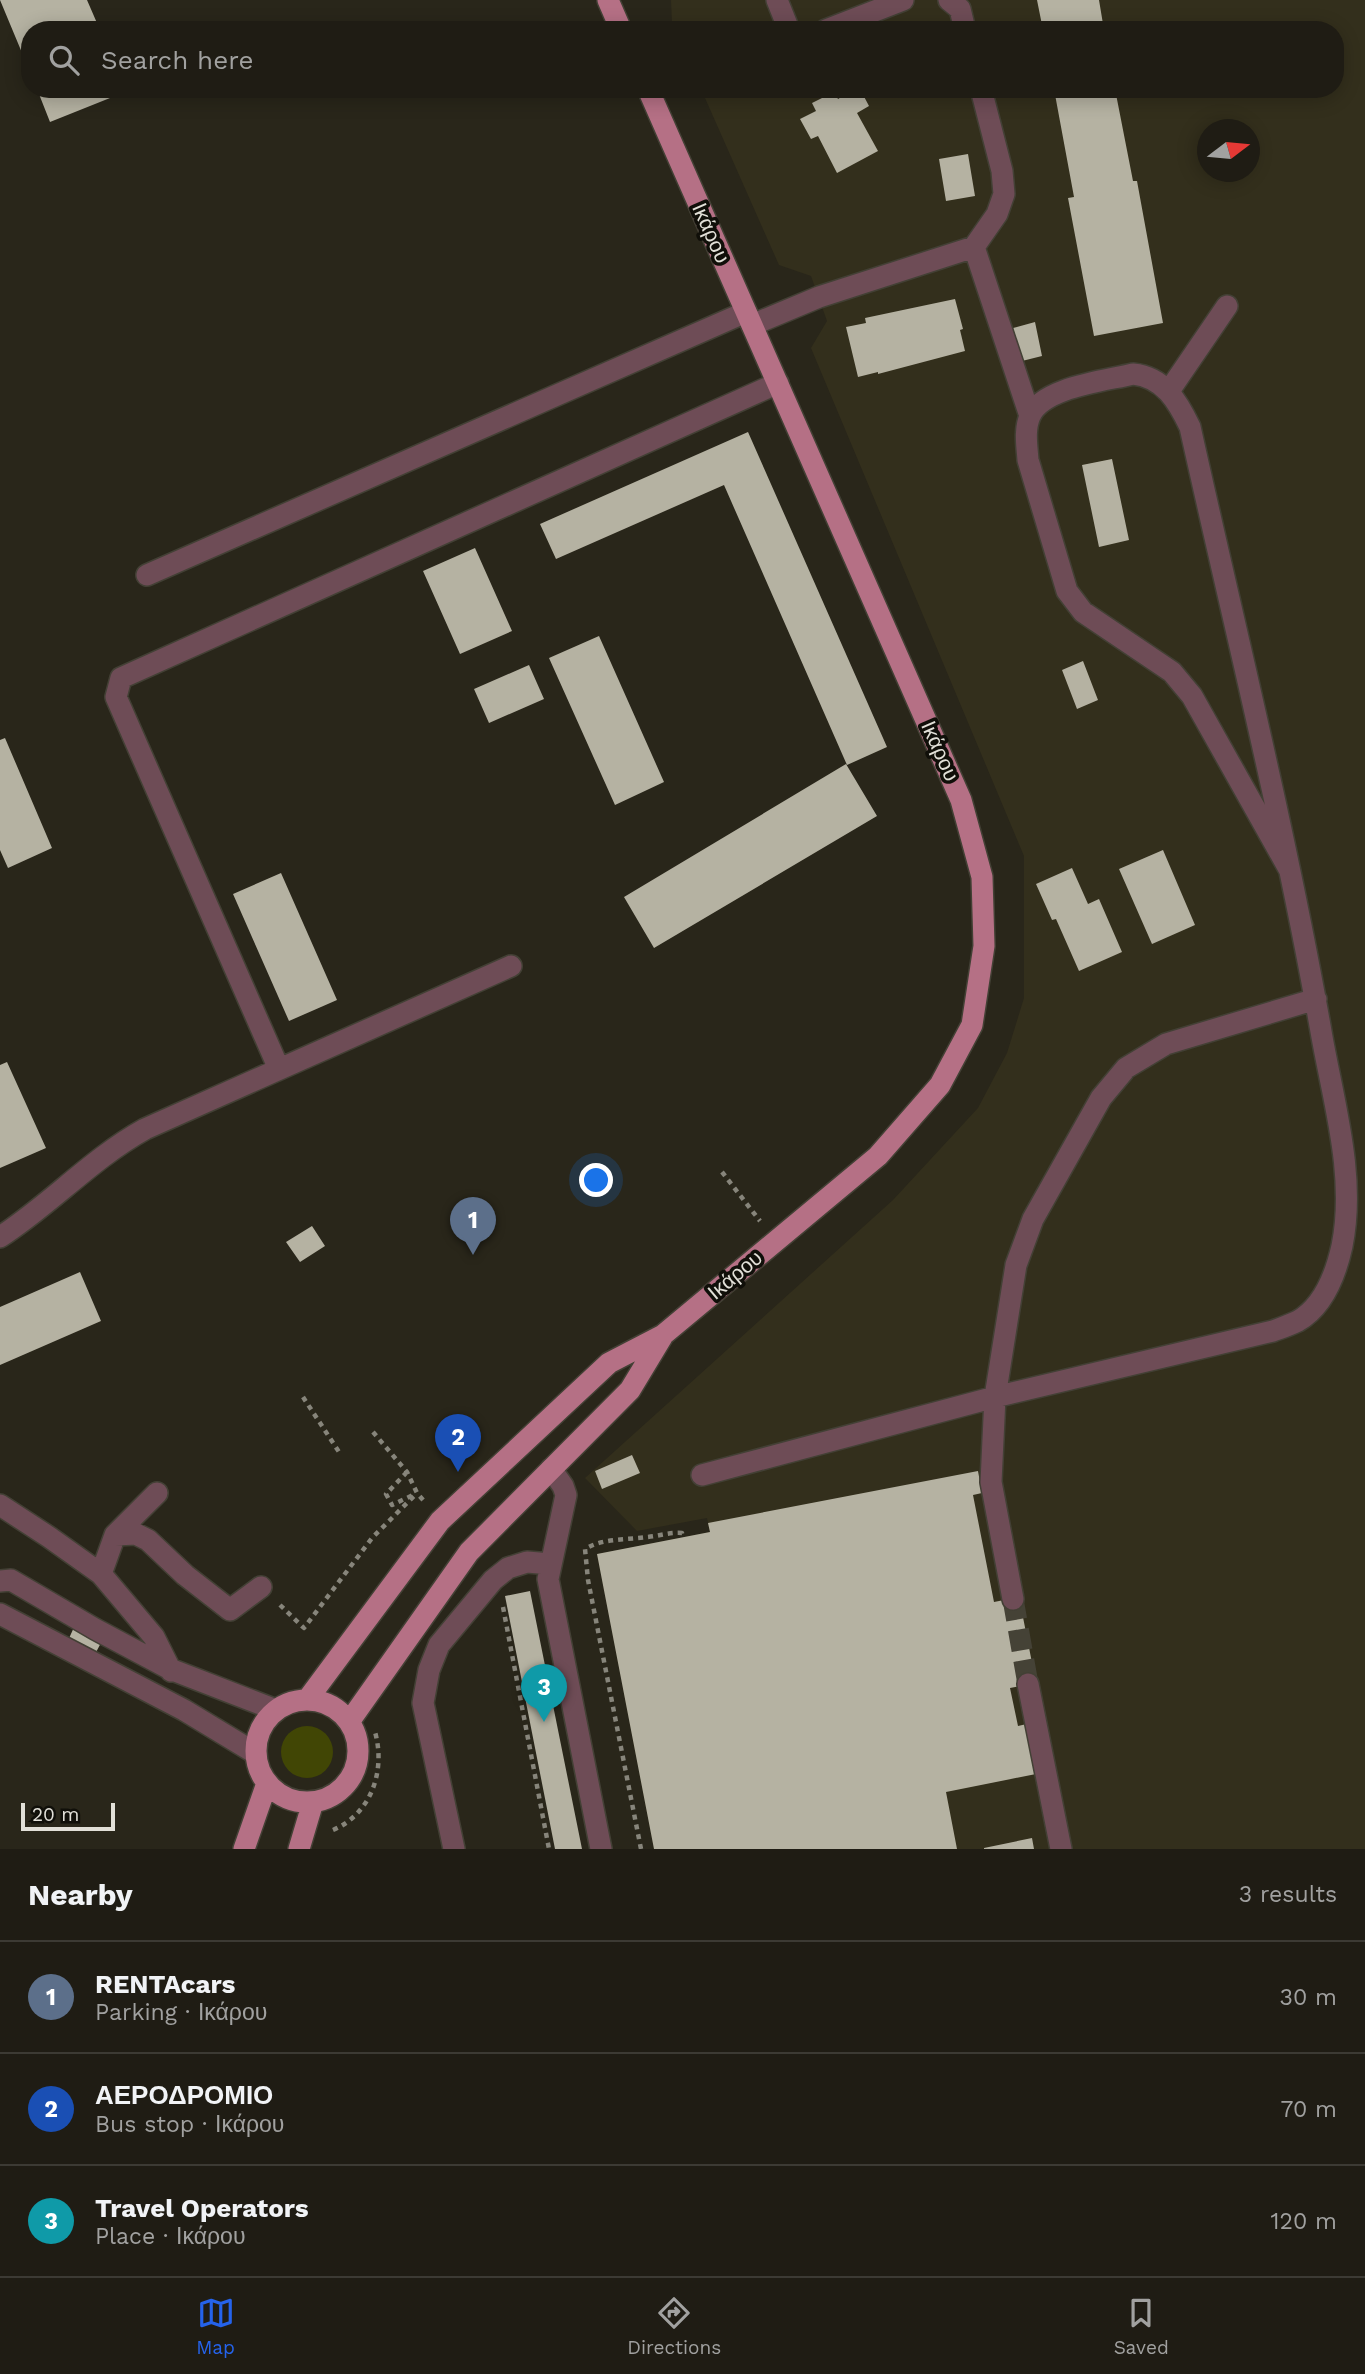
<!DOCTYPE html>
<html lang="en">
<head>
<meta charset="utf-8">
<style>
	:root { --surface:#1f1c14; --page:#2c2922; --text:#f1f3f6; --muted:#a1a1a0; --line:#3c3a34; --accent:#2563eb }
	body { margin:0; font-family:"Work Sans",sans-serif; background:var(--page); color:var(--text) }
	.compass { position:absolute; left:1197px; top:119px; width:63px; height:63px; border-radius:50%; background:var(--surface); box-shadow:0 4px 18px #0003; rotate:74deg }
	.scale { position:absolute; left:21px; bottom:18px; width:94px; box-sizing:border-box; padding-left:7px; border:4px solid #e2e0d8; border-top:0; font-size:19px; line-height:24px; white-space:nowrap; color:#e2e0d8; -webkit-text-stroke:5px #100f09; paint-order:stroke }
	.you { position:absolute; left:597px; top:1181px; width:24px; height:24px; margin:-18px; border:5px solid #fff; border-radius:50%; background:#1a73e8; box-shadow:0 0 0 10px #1a73e833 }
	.badge { display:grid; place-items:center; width:46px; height:46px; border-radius:50%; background:var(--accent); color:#fff; font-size:23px; font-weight:700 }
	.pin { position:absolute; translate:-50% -58px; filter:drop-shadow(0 2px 4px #0008) }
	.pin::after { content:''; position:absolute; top:37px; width:24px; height:21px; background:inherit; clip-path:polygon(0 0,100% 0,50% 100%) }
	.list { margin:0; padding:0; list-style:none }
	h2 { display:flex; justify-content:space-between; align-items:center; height:91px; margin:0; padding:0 28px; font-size:30px }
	h2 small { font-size:23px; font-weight:400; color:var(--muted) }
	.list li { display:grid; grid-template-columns:46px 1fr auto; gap:21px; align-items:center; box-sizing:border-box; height:112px; padding:0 28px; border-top:2px solid var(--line) }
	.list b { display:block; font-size:26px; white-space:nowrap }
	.list p { margin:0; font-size:23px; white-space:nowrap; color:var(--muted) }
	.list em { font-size:23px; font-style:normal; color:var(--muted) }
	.icon { flex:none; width:38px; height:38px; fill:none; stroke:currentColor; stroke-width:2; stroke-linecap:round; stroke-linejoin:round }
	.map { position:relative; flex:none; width:1365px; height:1849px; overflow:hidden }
	.search { position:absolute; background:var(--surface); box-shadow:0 4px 18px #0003; left:21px; right:21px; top:21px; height:77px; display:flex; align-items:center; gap:18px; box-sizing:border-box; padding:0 24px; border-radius:28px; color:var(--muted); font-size:26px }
	.sheet { height:427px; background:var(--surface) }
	nav { display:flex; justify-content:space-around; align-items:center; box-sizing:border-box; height:98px; border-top:2px solid var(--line); background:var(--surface); font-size:19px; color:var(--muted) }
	nav a { display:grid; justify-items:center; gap:4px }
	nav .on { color:var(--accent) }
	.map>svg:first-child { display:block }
	.built { fill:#332f1c; fill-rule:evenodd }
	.green { fill:#414605 }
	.building { fill:#b5b2a2 }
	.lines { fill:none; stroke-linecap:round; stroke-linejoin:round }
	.minor-tunnel { stroke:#454236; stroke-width:21; stroke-dasharray:21 10; stroke-linecap:butt }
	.minor-casing { stroke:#434035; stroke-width:24 }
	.major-casing { stroke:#434035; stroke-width:24 }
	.path { stroke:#87857b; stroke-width:4.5; stroke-dasharray:5 5; stroke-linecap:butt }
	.minor { stroke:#6e4c56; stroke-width:21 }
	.major { stroke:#b57085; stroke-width:21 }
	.labels { text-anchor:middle; stroke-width:7; stroke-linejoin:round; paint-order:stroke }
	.street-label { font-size:21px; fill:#e2e0d8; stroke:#100f09 }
</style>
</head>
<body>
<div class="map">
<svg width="1365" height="1849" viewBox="0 0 1365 1849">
	<rect width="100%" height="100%" fill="#29261a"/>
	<path class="built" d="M671 0H1365V1849H654L597 1554 710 1532 707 1518 637 1531 585 1478 893 1200 978 1108 1007 1053 1024 998V856L811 348 827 321 811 276 779 265 701 89H1335V30H674L672 24ZM1208 130H1250V172H1208Z"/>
	<path class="green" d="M281 1752a26 26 0 1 1 52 0a26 26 0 1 1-52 0Z"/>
	<path class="building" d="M0 0H87L100 30H30V72Z
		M1037 0H1099L1104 30H1043Z
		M37 89H124L125 92 50 122Z
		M855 89H860L869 106 857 113 878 151 837 173 818 136 811 139 800 119 816 111 812 103 834 92 838 99Z
		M1054 89H1115L1133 181H1137L1163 323 1094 336 1068 198 1074 197Z
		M968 154 975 196 946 201 939 159Z
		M955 299 963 329 960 330 965 351 878 374V372L858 377 846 327 866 323 865 318Z
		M1035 322 1042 356 1022 361 1013 328Z
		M748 432 887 747 847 765 724 485 556 559 540 524Z
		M1112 459 1129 540 1099 547 1082 465Z
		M475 548 512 631 460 654 423 571Z
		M599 636 664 782 615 805 549 658Z
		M1083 661 1098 700 1077 709 1062 670Z
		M529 665 544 699 489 723 474 689Z
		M5 738 52 848 8 868 0 850V740Z
		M846 764 877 816 654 948 624 897Z
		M1163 850 1195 925 1152 944 1119 869Z
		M1072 868 1088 904 1099 899 1122 952 1079 971 1056 919 1052 920 1036 884Z
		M281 873 337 1000 289 1021 233 894Z
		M7 1062 46 1148 0 1168V1065Z
		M312 1226 325 1246 300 1262 286 1242Z
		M80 1272 101 1321 0 1365V1307Z
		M632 1455 640 1473 602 1489 595 1471Z
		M978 1471 982 1493 973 1495 994 1602 1019 1597 1036 1683 1010 1688 1018 1726 1031 1723 1041 1773 946 1792 957 1849H654L597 1554 710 1532 708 1523Z
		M530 1591 582 1849H555L505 1596Z
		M75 1625 103 1639 93 1658 66 1645Z
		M1032 1838 1034 1849H984V1848Z"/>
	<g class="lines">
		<path class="minor-tunnel" d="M1013 1599 1028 1684"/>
		<g class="minor-casing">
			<path id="minor" d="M777 0 789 30
				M949 0 960 9 965 30
				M826 30 903 0
				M974 247 1030 416
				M752 325 819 297 974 247 997 214 1004 194 1002 171 981 89
				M1169 391 1227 306
				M147 575 746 312
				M279 1069 116 697 121 678 778 383
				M0 1237C51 1204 91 1159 145 1129L511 966
				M551 1469 563 1486 566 1495 548 1579 601 1849
				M702 1475 995 1397 1273 1331C1281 1328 1290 1325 1298 1321 1324 1306 1336 1273 1342 1246 1356 1177 1334 1104 1322 1037 1286 832 1235 630 1190 427 1178 402 1164 377 1133 374 1105 381 1043 387 1030 416 1024 430 1027 446 1028 460L1067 591 1083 612 1172 672 1192 696 1289 869
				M0 1505 49 1537 101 1574 154 1637 171 1671
				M115 1535 136 1534 148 1540 185 1575 230 1610 261 1587
				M101 1574 115 1535 157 1493
				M0 1581 11 1580 95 1629 170 1669 276 1710
				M1013 1599 991 1482 995 1397 1016 1265 1033 1219 1101 1098 1126 1068 1166 1044 1316 999
				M0 1614 184 1710 255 1753
				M1028 1684 1061 1849
				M454 1849 423 1703 429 1670 439 1645 493 1580 508 1568 527 1562 551 1564"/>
		</g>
		<g class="major-casing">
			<path id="major" d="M608 0 621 30
				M307 1700 440 1521 609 1363 663 1335 878 1156 940 1085 972 1025 984 946 982 877 961 800 648 89
				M256 1751a51 51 0 1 1 102 0a51 51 0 1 1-102 0Z
				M349 1722 469 1552 630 1390 662 1337
				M244 1849 267 1783
				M299 1849 313 1802"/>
		</g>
		<path class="path" d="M722 1172 760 1221
			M303 1397 341 1455
			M373 1432 407 1472 417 1493 424 1501
			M407 1472 386 1494 392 1505 413 1495
			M280 1605 304 1628 372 1538 417 1493
			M503 1607 549 1849
			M333 1830C371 1814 386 1771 375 1732
			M641 1849 588 1580 585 1549C603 1538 626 1540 647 1537 659 1536 670 1532 682 1533L683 1538"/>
		<use href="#minor" class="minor"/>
		<use href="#major" class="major"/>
	</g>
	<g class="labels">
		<g class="street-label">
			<text transform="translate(711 233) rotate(66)" y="7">Ικάρου</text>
			<text transform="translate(940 751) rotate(66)" y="7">Ικάρου</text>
			<text transform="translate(735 1275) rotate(-40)" y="7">Ικάρου</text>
		</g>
	</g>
</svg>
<svg class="compass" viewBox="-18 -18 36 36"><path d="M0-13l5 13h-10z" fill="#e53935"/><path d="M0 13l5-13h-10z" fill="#a1a1a0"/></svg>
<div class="scale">20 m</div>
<div class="you"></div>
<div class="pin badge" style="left:473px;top:1255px;background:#5c6f8a">1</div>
<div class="pin badge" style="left:458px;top:1472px;background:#1a4fb4">2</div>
<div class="pin badge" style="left:544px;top:1722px;background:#0f9aa8">3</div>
<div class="search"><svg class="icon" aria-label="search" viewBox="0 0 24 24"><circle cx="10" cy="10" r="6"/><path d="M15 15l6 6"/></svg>Search here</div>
</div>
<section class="sheet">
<h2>Nearby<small>3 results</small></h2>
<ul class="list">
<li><span class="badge" style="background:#5c6f8a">1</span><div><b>RENTAcars</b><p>Parking · Ικάρου</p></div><em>30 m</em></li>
<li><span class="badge" style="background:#1a4fb4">2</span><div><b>ΑΕΡΟΔΡΟΜΙΟ</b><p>Bus stop · Ικάρου</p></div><em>70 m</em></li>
<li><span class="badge" style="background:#0f9aa8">3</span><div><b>Travel Operators</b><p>Place · Ικάρου</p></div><em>120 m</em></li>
</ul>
</section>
<nav>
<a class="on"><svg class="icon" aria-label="map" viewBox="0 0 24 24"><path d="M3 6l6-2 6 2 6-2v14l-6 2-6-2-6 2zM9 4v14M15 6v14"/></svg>Map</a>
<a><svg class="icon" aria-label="directions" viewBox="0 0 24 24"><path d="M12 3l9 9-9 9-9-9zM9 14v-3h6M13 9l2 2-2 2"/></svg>Directions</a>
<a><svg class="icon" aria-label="saved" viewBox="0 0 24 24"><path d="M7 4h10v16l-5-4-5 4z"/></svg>Saved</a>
</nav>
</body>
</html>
